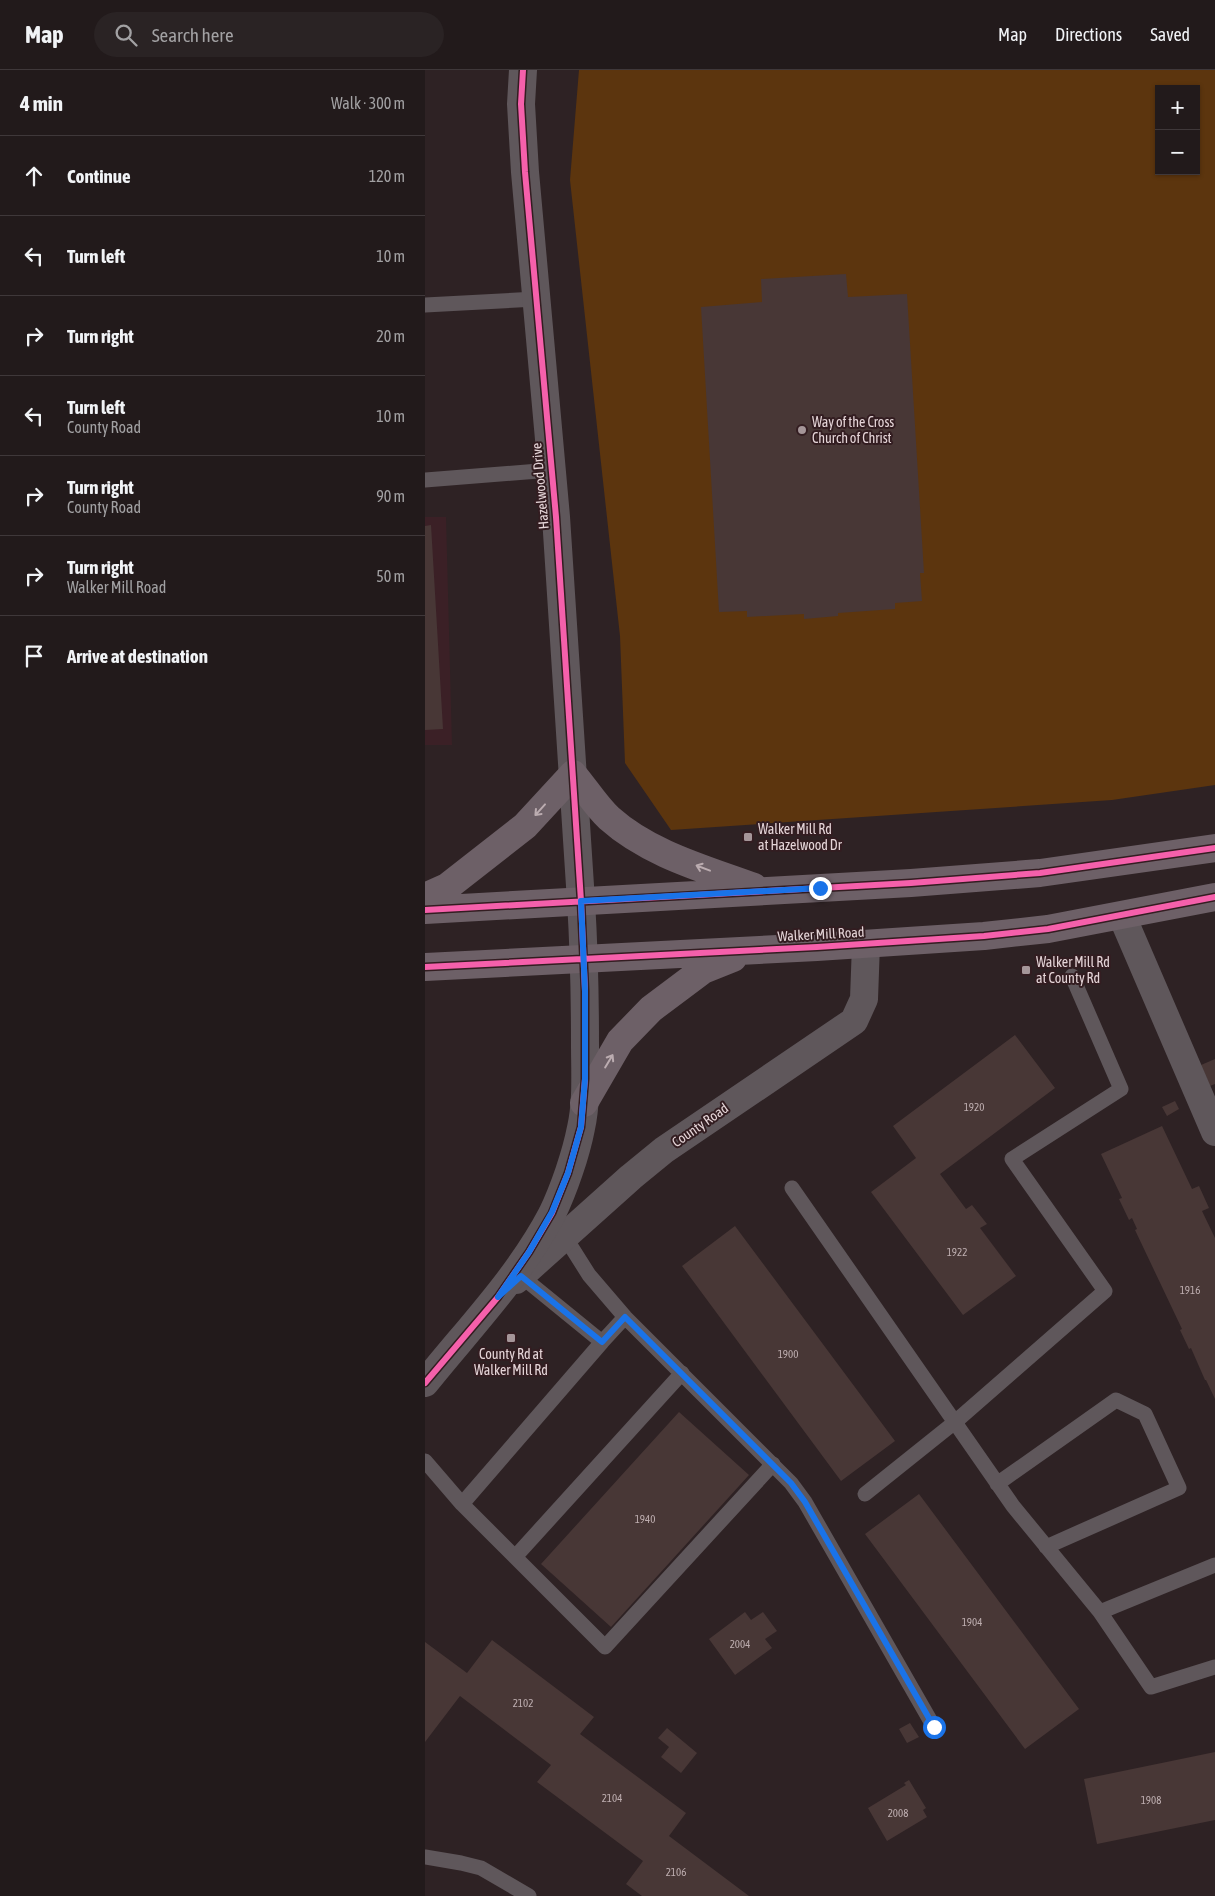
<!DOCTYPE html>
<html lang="en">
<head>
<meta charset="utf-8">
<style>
	:root { --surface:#221a1b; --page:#2a2324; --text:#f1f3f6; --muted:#a2a1a3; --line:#3f383a }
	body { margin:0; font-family:"Asap Condensed",sans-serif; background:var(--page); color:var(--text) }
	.controls { position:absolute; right:15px; top:15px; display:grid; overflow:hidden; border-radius:0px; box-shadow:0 1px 4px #0004 }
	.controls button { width:45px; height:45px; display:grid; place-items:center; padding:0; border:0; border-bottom:1px solid var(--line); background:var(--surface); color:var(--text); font:25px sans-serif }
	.stop { position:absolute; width:15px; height:15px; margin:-11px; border:4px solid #1a73e8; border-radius:50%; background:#fff }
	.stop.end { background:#1a73e8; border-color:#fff; box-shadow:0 1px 5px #0008 }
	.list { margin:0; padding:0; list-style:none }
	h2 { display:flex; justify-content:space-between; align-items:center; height:65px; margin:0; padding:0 20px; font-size:21px }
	h2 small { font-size:16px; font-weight:400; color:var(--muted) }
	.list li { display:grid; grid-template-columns:32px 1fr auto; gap:15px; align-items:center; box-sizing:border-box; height:80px; padding:0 20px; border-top:1px solid var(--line) }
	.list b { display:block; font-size:19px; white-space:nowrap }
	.list p { margin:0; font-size:16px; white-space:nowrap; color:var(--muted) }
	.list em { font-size:16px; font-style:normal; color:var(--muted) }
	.icon { flex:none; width:28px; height:28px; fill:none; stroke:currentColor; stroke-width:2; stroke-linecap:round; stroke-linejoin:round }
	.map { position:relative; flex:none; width:790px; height:1826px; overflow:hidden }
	header { display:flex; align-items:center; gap:30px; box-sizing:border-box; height:70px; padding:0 25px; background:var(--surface); border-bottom:1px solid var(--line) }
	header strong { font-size:24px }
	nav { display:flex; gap:28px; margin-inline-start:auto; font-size:18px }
	.search { width:350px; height:45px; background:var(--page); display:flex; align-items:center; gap:12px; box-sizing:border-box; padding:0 18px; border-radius:28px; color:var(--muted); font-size:19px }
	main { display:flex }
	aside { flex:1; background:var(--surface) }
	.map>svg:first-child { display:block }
	.built { fill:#3b2026 }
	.green { fill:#5c350e; fill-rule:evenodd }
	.building { fill:#483736 }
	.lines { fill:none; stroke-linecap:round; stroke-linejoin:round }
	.service { stroke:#5f575b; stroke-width:15 }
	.minor { stroke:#5f575b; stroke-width:28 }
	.tertiary { stroke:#5f575b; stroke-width:28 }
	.primary { stroke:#6d6067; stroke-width:28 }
	.cycleway-casing { stroke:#331d21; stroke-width:9 }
	.cycleway { stroke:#f560ab; stroke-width:6 }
	.oneway { stroke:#bbacb0 }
	.route { stroke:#1a73e8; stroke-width:6 }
	.poi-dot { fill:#a59699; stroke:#331d21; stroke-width:2 }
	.labels { text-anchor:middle; stroke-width:4; stroke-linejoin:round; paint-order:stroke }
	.number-label { font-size:11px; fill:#beaeb0 }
	.poi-label { font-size:14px; fill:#e5d5d8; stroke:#331d21; text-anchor:start }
	.street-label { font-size:14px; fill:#e5d5d8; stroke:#331d21 }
</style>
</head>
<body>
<header>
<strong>Map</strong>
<div class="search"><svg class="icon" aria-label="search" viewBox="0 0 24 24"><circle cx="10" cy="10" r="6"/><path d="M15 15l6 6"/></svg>Search here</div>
<nav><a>Map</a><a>Directions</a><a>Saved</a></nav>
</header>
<main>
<aside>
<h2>4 min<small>Walk · 300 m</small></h2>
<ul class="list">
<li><svg class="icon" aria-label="ahead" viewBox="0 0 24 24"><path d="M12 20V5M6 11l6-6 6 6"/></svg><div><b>Continue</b></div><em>120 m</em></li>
<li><svg class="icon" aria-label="left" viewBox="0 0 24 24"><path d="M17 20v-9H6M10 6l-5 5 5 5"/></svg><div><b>Turn left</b></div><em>10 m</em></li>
<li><svg class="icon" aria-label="right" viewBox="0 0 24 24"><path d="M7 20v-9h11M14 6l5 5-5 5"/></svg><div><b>Turn right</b></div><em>20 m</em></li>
<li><svg class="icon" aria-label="left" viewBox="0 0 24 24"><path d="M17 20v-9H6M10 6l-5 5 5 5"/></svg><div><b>Turn left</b><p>County Road</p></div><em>10 m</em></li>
<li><svg class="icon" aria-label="right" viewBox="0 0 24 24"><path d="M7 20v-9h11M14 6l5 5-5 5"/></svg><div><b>Turn right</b><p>County Road</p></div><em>90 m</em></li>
<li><svg class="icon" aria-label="right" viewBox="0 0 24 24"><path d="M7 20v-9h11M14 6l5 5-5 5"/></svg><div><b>Turn right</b><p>Walker Mill Road</p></div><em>50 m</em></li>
<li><svg class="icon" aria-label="arrive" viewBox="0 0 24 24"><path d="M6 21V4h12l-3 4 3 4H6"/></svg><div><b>Arrive at destination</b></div></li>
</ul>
</aside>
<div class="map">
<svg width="790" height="1826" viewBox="0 0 790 1826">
	<rect width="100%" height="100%" fill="#2e2224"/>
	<path class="built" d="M0 447H21L27 675H0Z"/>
	<path class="green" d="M154 0H790V715L687 730 246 760 200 693 195 566 145 110ZM734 19H771V101H734Z"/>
	<path class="building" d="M421 204 423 227 482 224 499 503H495L497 531 470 533V539L413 543V546L379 549V544L322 547V541L294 542 276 237 337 232 336 209Z
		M6 455 18 659 0 660V456Z
		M590 965 630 1018 515 1104 541 1139 547 1135 562 1154 555 1158 591 1206 538 1245 446 1122 491 1088 468 1056Z
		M790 989V1014L785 1016 776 995Z
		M750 1031 754 1039 742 1046 737 1037Z
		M737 1056 767 1119 774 1116 784 1138 777 1141 790 1168V1329L781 1310H780L766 1278 764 1279 755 1260 757 1259 710 1160 712 1159 707 1148 704 1150 694 1129 697 1128 676 1084Z
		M310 1156 470 1371 416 1411 257 1196Z
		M254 1342 324 1405 186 1557 116 1494Z
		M494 1424 654 1639 600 1679 440 1464Z
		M320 1542 326 1550 338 1542 352 1561 340 1569 347 1578 310 1605 284 1569Z
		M67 1570 169 1647 155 1664 261 1743 244 1766 324 1826H217L201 1814 218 1791 112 1712 126 1695 35 1626 0 1672V1572L42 1603Z
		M485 1653 494 1667 482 1673 474 1659Z
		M242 1658 272 1683 256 1703 236 1687 244 1677 233 1668Z
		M790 1682V1750L672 1774 659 1709Z
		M484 1710 501 1738 498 1740 502 1747 462 1771 443 1738 481 1715 479 1713Z"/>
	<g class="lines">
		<path class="service" d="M0 235 111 229
			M0 410 126 400
			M367 1118 588 1436 675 1542 726 1617 790 1597
			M140 1167 164 1205 200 1247 366 1413 380 1432 509 1657
			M177 1272 200 1247
			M0 1391 37 1434 177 1272 96 1206
			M572 1414 691 1330 720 1344 754 1418 621 1477
			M440 1424 530 1352 680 1221 587 1089 696 1019 647 906
			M37 1434 180 1577 348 1394
			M90 1487 257 1303
			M675 1542 790 1495
			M0 1787 36 1793 56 1798 104 1826"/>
		<path class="minor" d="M98 0 96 34 100 102 131 447 156 831
			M697 846 790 1062
			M91 1210 206 1107 239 1080 429 951 439 929 441 874"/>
		<path class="tertiary" d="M0 1313C44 1258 94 1207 127 1144 139 1119 151 1084 156 1058 162 1031 160 1002 160 974 160 926 159 879 156 831"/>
		<path class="primary" d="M0 827 22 817 100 756 148 704C160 718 171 736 184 748 224 784 280 799 329 817
			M0 840 486 813 615 803 790 778
			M0 897 392 877 559 866 623 859 790 827
			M159 1033 195 971 226 939 278 900 308 888"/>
		<g class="cycleway-casing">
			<path id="cycleway" d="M0 840 486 813 615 803 790 778
				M0 897 392 877 559 866 623 859 790 827
				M0 1313 73 1227 104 1182 127 1143 143 1103 156 1057 160 1009V921L156 831 131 447 100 102 96 34 98 0"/>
		</g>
		<use href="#cycleway" class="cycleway"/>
	</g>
	<defs><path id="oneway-shaft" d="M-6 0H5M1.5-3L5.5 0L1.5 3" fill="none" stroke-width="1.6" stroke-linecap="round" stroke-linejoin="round" transform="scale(1.25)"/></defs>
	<g class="oneway">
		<use href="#oneway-shaft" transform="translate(115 740) rotate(132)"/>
		<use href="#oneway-shaft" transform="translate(278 798) rotate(-159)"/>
		<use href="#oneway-shaft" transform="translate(184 991) rotate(-59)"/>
	</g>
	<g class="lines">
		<path class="route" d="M395 818 156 831 160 921V1009L156 1057 143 1103 127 1142 104 1182 73 1227 96 1206 177 1272 200 1247 366 1413 380 1432 509 1657"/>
	</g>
	<g class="poi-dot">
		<circle cx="377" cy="360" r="5"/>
		<rect x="318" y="762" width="10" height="10" rx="2.5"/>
		<rect x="596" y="895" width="10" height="10" rx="2.5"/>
		<rect x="81" y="1263" width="10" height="10" rx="2.5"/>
	</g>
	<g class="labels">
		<g class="number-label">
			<text x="549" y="1041">1920</text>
			<text x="532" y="1186">1922</text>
			<text x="765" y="1224">1916</text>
			<text x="363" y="1288">1900</text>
			<text x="220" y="1453">1940</text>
			<text x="547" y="1556">1904</text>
			<text x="315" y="1578">2004</text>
			<text x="98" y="1637">2102</text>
			<text x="187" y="1732">2104</text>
			<text x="726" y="1734">1908</text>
			<text x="473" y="1747">2008</text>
			<text x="251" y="1806">2106</text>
		</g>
		<g class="poi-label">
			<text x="387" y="357">Way of the Cross<tspan x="387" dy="16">Church of Christ</tspan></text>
			<text x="333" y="764">Walker Mill Rd<tspan x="333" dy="16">at Hazelwood Dr</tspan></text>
			<text x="611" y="897">Walker Mill Rd<tspan x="611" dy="16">at County Rd</tspan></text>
			<text x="86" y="1289" text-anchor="middle">County Rd at<tspan x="86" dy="16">Walker Mill Rd</tspan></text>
		</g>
		<g class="street-label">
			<text transform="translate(115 416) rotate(-95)" y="5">Hazelwood Drive</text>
			<text transform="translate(396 864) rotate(-3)" y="5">Walker Mill Road</text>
			<text transform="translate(275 1055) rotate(-35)" y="5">County Road</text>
		</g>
	</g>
</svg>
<div class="controls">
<button>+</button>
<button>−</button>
</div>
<div class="stop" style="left:509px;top:1657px"></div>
<div class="stop end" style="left:395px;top:818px"></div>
</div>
</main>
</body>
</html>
